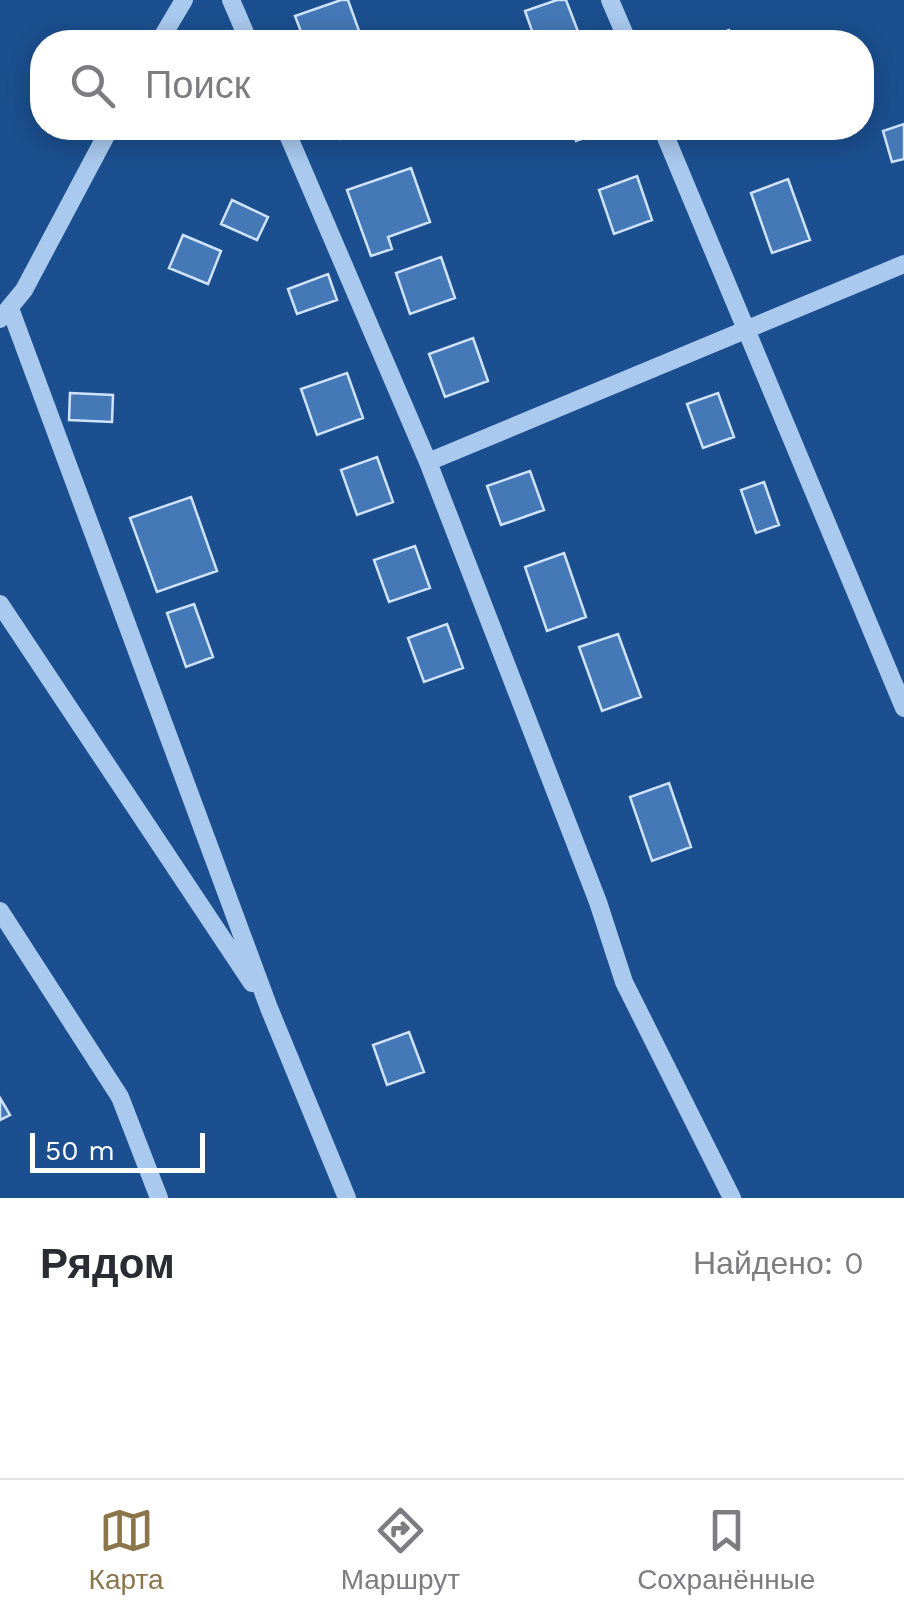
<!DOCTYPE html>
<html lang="ru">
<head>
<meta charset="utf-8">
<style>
	:root { --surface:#fff; --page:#f7f7f7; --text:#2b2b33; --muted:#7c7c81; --line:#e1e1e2; --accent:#8a764a }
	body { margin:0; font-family:"Work Sans",sans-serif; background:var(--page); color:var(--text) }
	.scale { position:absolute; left:30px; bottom:25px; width:175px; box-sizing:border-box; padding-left:10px; border:5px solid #fff; border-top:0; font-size:28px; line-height:35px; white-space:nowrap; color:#fff; -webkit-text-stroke:8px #1b4f8f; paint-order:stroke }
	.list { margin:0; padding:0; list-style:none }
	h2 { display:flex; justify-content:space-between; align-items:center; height:130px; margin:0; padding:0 40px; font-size:42px }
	h2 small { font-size:32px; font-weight:400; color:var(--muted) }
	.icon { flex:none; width:55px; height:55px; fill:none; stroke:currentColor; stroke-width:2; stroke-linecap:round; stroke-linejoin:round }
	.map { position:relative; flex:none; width:904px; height:1198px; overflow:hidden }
	.search { position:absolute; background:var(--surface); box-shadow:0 5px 25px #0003; left:30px; right:30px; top:30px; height:110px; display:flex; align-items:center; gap:25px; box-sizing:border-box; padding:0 35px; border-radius:40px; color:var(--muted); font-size:38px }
	.sheet { height:280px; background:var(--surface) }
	nav { display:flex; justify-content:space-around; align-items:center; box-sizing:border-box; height:140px; border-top:2px solid var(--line); background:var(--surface); font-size:28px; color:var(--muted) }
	nav a { display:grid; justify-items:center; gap:5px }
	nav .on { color:var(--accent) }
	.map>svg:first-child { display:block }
	.building { fill:#4478b7; stroke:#cfe3fa; stroke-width:2.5 }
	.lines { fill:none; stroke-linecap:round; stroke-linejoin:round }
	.minor { stroke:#a9c9ee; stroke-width:18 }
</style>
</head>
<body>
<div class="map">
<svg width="904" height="1198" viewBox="0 0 904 1198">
	<rect width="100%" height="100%" fill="#1b4f8f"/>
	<path class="building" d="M341 0H348L363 42H305L295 16Z
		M557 0H566L579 34 555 42H536L525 11Z
		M729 30 733 42H693Z
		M904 124V159L892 162 883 131Z
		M337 128H378L341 139Z
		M572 128H614L576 141Z
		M411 168 430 222 388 237 392 249 371 256 347 190Z
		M637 176 652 220 614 234 599 190Z
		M788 179 810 240 772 253 751 193Z
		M232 200 268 217 257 240 221 224Z
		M183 235 221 251 208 284 169 268Z
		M441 257 455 298 410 314 396 273Z
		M328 274 337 300 297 314 288 289Z
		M473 338 488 381 445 397 429 354Z
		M347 373 363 418 317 435 301 389Z
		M70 393 113 395 112 422 69 420Z
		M718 393 734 437 703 448 687 404Z
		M377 457 393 502 357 515 341 470Z
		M530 471 544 510 501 525 487 486Z
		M764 482 779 525 756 533 741 490Z
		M191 497 217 571 157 592 130 518Z
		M415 546 430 588 389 602 374 560Z
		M564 553 586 617 547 631 525 567Z
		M194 604 213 657 186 667 167 613Z
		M447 624 463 668 424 682 408 638Z
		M618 634 641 697 602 711 579 647Z
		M669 783 691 847 652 861 630 797Z
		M409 1032 424 1072 387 1085 373 1045Z
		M0 1098 10 1115 0 1120Z"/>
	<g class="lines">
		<path class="minor" d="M231 0 249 42
			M610 0 628 42
			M159 42 184 0
			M285 128 428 462 598 902 624 982 732 1198
			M662 128 904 708
			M11 311 269 1008 347 1198
			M0 319 24 290 110 128
			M428 462 904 264
			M0 604 252 983
			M0 911 120 1097 159 1198"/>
	</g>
</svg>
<div class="scale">50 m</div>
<div class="search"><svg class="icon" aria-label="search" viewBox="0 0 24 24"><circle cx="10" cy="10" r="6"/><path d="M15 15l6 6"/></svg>Поиск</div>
</div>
<section class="sheet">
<h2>Рядом<small>Найдено: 0</small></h2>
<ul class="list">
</ul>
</section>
<nav>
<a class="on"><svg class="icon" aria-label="map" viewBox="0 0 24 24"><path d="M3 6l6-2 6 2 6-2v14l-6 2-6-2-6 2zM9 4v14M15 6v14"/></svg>Карта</a>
<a><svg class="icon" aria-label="directions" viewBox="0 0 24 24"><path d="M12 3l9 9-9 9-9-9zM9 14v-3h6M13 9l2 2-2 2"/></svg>Маршрут</a>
<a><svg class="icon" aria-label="saved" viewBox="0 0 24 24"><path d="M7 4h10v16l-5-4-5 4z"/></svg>Сохранённые</a>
</nav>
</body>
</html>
